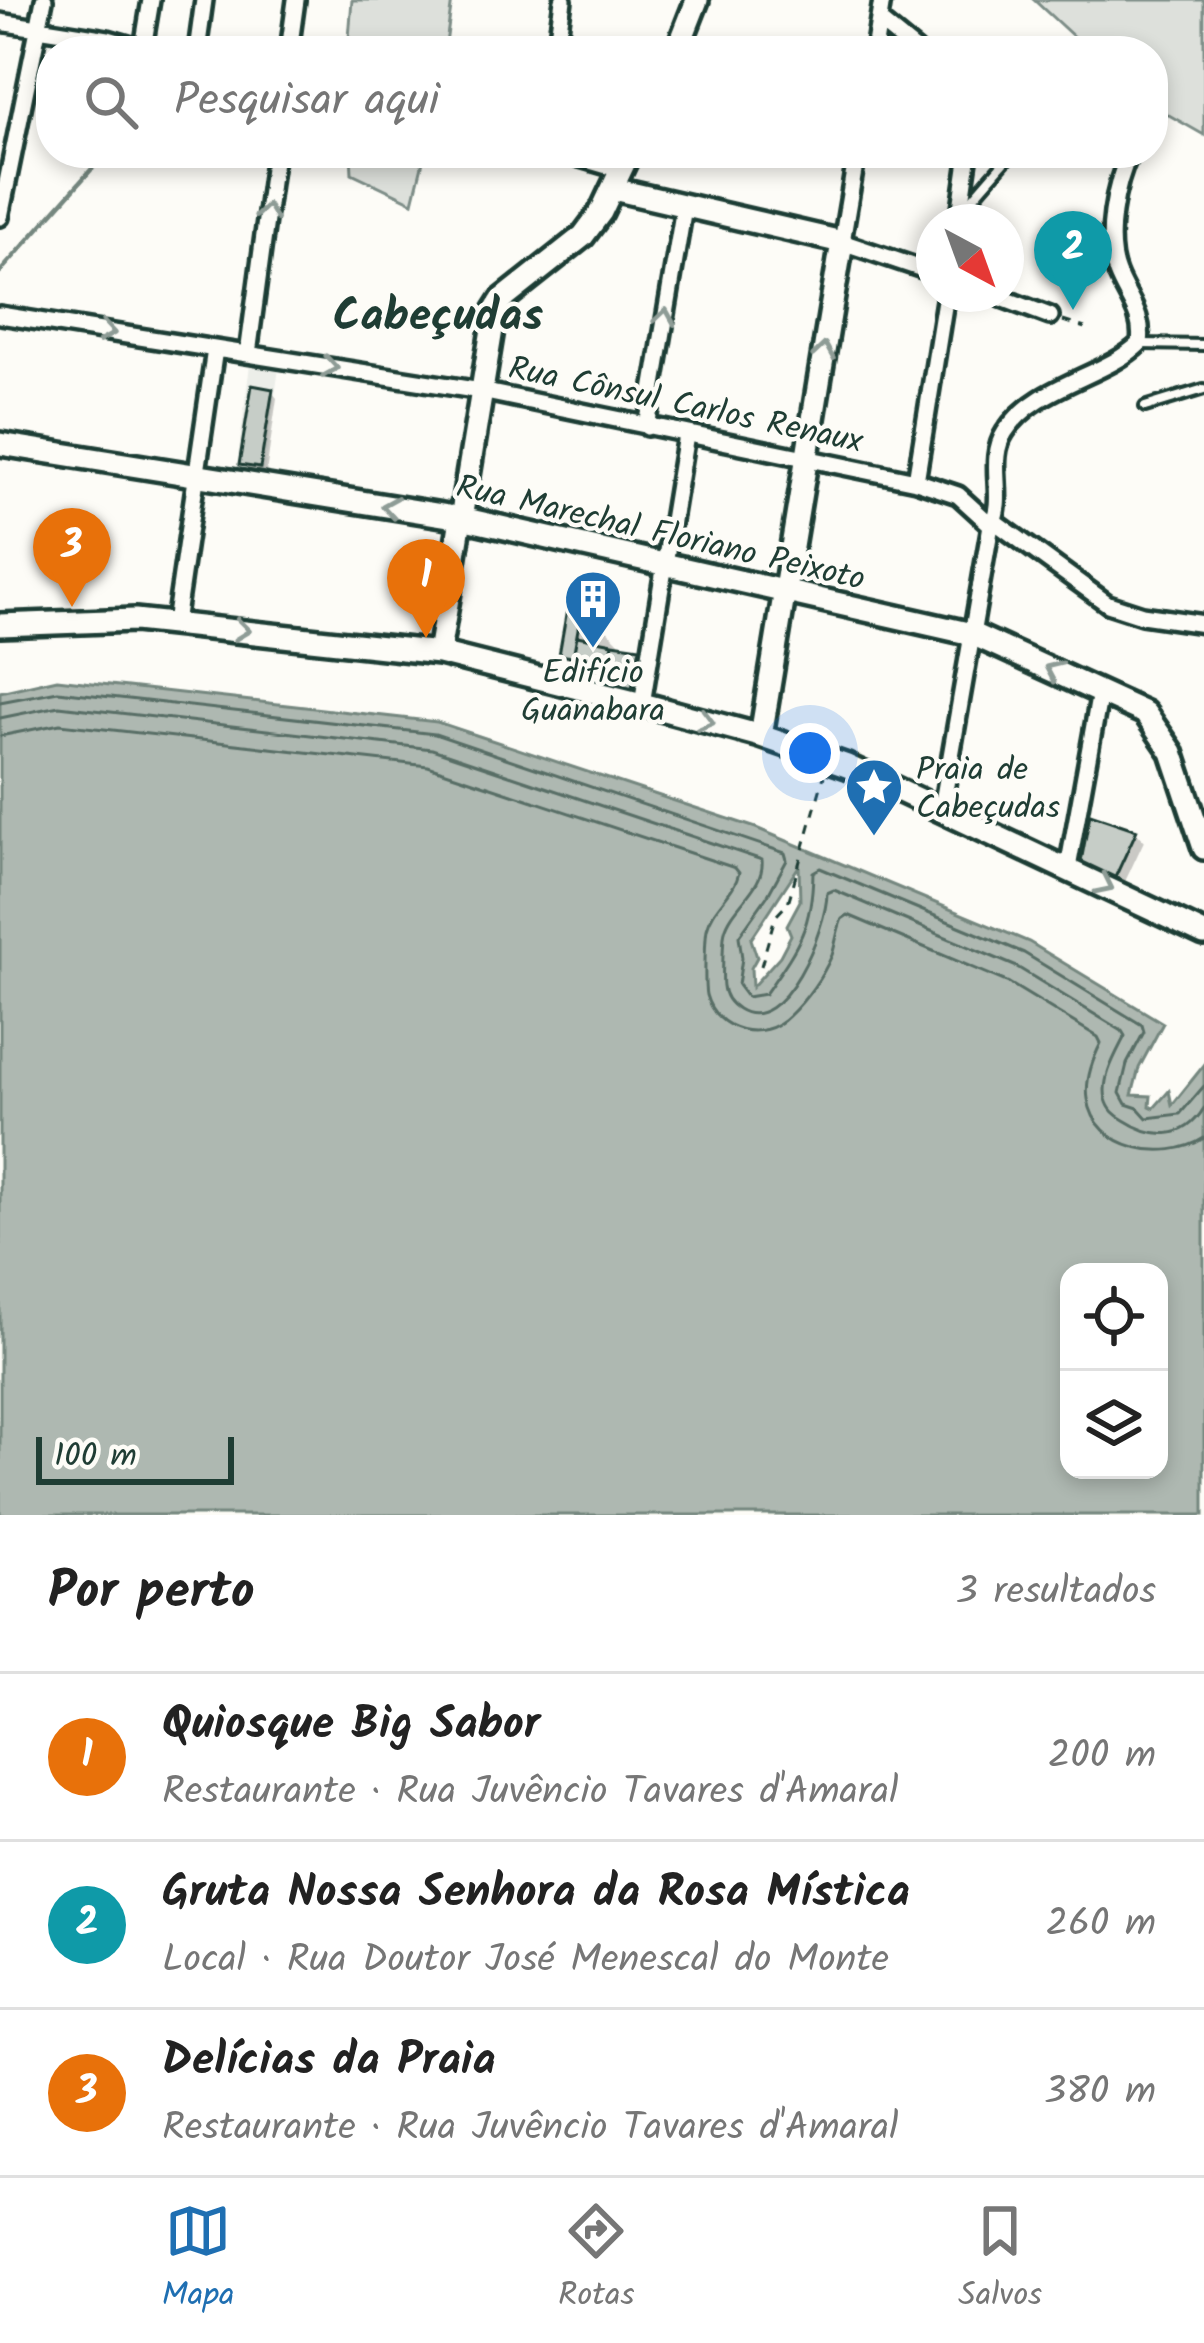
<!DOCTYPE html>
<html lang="pt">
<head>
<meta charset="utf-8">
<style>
	:root { --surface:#fff; --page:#f2f2f2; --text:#222; --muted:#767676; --line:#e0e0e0; --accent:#1f6fb2 }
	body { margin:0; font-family:Kalam,sans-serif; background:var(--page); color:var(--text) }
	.controls { position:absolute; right:36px; bottom:36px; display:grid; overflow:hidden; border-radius:24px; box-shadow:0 6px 18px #0003 }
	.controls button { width:108px; height:108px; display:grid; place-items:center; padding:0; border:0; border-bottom:3px solid var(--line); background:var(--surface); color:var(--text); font:60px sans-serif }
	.compass { position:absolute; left:916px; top:204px; width:108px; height:108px; border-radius:50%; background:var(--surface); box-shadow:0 6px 18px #0003; rotate:139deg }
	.scale { position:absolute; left:36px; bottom:30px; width:198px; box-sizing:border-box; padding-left:12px; border:6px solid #1f3d34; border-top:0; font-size:33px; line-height:42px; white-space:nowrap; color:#1f3d34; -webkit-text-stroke:9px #fdfcf7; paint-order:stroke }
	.you { position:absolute; left:810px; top:753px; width:42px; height:42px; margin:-30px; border:9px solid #fff; border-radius:50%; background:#1a73e8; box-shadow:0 0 0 18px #1a73e833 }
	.badge { display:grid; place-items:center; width:78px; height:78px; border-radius:50%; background:var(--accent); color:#fff; font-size:39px; font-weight:700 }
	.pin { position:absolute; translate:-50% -99px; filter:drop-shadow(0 3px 6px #0008) }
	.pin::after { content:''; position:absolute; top:63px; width:42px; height:36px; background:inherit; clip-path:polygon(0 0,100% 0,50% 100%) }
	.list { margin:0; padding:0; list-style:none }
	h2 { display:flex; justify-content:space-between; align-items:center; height:156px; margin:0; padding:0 48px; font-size:51px }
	h2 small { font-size:39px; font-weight:400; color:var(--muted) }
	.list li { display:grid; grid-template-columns:78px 1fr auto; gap:36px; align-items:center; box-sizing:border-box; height:168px; padding:0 48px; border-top:3px solid var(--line) }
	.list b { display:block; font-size:45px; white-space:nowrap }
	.list p { margin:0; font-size:39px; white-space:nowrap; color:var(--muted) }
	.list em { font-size:39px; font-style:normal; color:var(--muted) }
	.icon { flex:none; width:66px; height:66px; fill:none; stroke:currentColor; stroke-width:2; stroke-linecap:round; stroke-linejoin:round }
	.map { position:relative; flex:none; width:1204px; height:1515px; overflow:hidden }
	.search { position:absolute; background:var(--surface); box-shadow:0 6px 18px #0003; left:36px; right:36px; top:36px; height:132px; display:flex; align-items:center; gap:30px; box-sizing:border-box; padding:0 42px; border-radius:48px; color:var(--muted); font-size:45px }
	.sheet { height:660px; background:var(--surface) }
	nav { display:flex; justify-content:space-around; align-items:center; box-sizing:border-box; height:168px; border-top:3px solid var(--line); background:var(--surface); font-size:33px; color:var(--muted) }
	nav a { display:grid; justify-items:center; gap:6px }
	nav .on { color:var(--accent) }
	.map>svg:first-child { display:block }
	.built { fill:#eceee9 }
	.green { fill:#dde0db; stroke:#7e8e88; stroke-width:3 }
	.water { fill:#aeb8b1; stroke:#75877f; stroke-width:3; fill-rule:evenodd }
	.shadow { fill:#0003 }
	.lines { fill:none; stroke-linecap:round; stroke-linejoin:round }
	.shore { stroke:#586e66; stroke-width:3 }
	.stream { stroke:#75877f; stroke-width:4.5 }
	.building { fill:#c6cdc7; stroke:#1f3d34; stroke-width:3 }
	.lane-casing { stroke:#1f3d34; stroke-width:16 }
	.street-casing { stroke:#1f3d34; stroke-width:24 }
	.secondary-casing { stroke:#1f3d34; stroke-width:30 }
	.path { stroke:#1f3d34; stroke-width:3; stroke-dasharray:9 9; stroke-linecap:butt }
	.lane { stroke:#fdfcf7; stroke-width:8 }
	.street { stroke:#fdfcf7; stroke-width:15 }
	.secondary { stroke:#fdfcf7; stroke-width:21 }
	.oneway { stroke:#8e9c96 }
	.labels { text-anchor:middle; stroke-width:9; stroke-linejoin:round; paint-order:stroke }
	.street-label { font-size:33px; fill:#1f3d34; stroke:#fdfcf7 }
	.poi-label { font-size:33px; fill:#1f3d34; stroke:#fdfcf7 }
	.district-label { font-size:45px; font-weight:bold; fill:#1f3d34; stroke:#fdfcf7 }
</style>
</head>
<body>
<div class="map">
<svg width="1204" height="1515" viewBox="0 0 1204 1515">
	<rect width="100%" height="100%" fill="#fdfcf7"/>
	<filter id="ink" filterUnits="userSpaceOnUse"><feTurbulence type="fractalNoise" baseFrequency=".00833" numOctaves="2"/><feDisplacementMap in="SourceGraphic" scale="24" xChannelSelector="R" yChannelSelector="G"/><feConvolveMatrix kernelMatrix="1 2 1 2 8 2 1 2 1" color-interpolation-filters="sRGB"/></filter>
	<g filter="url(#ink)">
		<path class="built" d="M250 364 279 368 263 479 236 474Z"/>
		<path class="green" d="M352 0H452L445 51H348Z
			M1034 0H1204V135L1153 106V51H1089Z
			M351 153H425L413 202 352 173Z"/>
		<path class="water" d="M57 679 437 722 756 828 1029 942 1163 1023 1139 1068 1132 1095 1151 1096 1150 1106 1154 1108 1169 1091 1172 1105 1204 1065V1515H0V692ZM799 866 800 901 787 925 791 935 780 956 752 987 751 968 757 957 751 939ZM1069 1272H1159V1470H1069Z"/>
		<path class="shadow" d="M271 391 277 398 266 473 249 470 242 464Z
			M582 604 619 642 618 647 642 654 637 690 612 685 610 693 600 691 562 654Z
			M1092 818 1136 832 1144 841 1122 888 1093 875Z"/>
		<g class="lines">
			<path class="shore" d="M0 702 58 691 435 734 785 853 787 860 768 895 739 936 742 958 738 985 747 997 765 994C797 948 812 930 813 872L820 868 1024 953 1142 1025 1144 1032 1127 1064 1120 1093 1126 1104 1138 1108 1147 1118 1180 1114 1204 1086
				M0 718 59 706 432 749 762 860C765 888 732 905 725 931 723 937 722 980 723 986 724 996 730 1004 738 1009 784 1038 827 926 827 893L834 890 1017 967 1122 1031 1125 1036C1116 1054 1101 1079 1106 1099 1109 1110 1115 1115 1124 1120 1152 1138 1184 1142 1204 1108
				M0 736 60 724 428 766 735 868 739 873C734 894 712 907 707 929 705 940 704 985 706 995 716 1032 763 1043 789 1016 806 1000 823 976 832 955 836 943 837 930 842 919L848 915 1009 983 1098 1037 1101 1043C1093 1059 1085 1081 1088 1099 1095 1150 1166 1163 1204 1138"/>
			<path class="stream" d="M0 272 106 153"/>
		</g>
		<path class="building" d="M252 385 273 389 260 468 239 465Z
			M569 598 583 601 573 657 559 655Z
			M577 636 613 643 609 663 573 657Z
			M613 643 640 647 632 688 605 683Z
			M1090 814 1137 830 1113 882 1080 867Z"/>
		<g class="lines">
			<g class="lane-casing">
				<path id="lane" d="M966 206 1012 153
					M1141 344 1204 345
					M1145 407 1204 389"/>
			</g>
			<g class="street-casing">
				<path id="street" d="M879 21 916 51
					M0 22 108 39 149 51
					M143 48 151 0
					M197 51 204 0
					M289 51 296 0
					M556 51 563 0
					M874 51 882 0
					M1153 119 1155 116
					M563 153 621 170
					M857 153 842 242 934 273
					M0 217 44 0
					M959 222 969 153
					M991 294 1050 316
					M0 315 481 391 916 481 958 495 991 525
					M248 354 275 153
					M647 427 684 207
					M916 481 946 294
					M991 525 998 524 1108 604 1142 615 1204 624
					M175 623 215 349
					M642 704 686 435
					M942 808 991 525C1007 498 986 461 1005 432 1035 385 1105 377 1140 343 1144 314 1127 299 1117 273 1104 240 1115 184 1130 153
					M1068 868 1100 692"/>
			</g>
			<g class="secondary-casing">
				<path id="secondary" d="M677 51 697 0
					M613 189 842 242 761 736
					M0 444 461 518 972 634 1145 713 1172 752 1204 848
					M0 625 135 620 439 653 642 704 761 736 847 766 1204 934
					M439 653 495 311 502 300 583 236 601 212 629 153"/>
			</g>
			<path class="path" d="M1063 321 1085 328
				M761 966 775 917 788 903 824 776"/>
			<use href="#lane" class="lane"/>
			<use href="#street" class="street"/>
			<use href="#secondary" class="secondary"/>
		</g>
		<defs><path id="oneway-chevron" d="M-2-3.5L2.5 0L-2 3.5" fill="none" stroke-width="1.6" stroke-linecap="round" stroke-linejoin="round" transform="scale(3)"/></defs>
		<g class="oneway">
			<use href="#oneway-chevron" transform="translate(267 212) rotate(-82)"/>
			<use href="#oneway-chevron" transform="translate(665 317) rotate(-81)"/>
			<use href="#oneway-chevron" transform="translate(107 332) rotate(9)"/>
			<use href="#oneway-chevron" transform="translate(824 351) rotate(-81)"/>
			<use href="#oneway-chevron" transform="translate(330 367) rotate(9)"/>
			<use href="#oneway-chevron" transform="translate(390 507) rotate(-171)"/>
			<use href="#oneway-chevron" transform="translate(242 630) rotate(7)"/>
			<use href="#oneway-chevron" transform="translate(1053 670) rotate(-156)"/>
			<use href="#oneway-chevron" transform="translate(706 721) rotate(15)"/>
			<use href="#oneway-chevron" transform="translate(1105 885) rotate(26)"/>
		</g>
	</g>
	<defs>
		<g id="building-pin" transform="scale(3)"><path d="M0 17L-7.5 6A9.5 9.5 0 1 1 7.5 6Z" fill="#1f6fb2" stroke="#fdfcf7"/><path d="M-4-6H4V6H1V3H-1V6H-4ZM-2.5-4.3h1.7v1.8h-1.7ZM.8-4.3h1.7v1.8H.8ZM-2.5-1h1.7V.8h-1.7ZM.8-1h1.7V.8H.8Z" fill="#fff"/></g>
		<g id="sight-pin" transform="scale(3)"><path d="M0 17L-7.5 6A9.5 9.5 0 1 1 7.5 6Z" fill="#1f6fb2" stroke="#fdfcf7"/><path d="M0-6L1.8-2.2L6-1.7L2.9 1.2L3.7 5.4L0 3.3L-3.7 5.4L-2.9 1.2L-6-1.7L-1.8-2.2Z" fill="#fff"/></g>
	</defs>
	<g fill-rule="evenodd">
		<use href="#building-pin" x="593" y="599"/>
		<use href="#sight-pin" x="874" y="787"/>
	</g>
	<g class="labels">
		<g class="street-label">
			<text transform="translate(686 403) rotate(12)" y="12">Rua Cônsul Carlos Renaux</text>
			<text transform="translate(661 531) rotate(13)" y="12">Rua Marechal Floriano Peixoto</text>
		</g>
		<g class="poi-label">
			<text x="593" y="683">Edifício<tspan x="593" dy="38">Guanabara</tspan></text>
			<text x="916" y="780" text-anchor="start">Praia de<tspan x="916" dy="38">Cabeçudas</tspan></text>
		</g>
		<g class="district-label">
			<text x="438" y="330">Cabeçudas</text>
		</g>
	</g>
</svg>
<div class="controls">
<button><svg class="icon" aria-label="locate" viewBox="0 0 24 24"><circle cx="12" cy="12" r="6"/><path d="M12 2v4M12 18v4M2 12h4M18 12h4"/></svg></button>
<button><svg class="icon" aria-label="layers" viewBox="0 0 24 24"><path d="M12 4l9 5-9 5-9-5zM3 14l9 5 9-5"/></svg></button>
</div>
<svg class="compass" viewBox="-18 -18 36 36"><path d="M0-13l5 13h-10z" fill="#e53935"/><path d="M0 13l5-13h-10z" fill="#767676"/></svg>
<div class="scale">100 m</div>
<div class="you"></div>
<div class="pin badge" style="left:426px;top:638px;background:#e8710a">1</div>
<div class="pin badge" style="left:1073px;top:310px;background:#0f9aa8">2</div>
<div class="pin badge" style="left:72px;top:607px;background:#e8710a">3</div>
<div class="search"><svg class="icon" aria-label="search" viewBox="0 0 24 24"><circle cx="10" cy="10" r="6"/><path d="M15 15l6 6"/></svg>Pesquisar aqui</div>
</div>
<section class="sheet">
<h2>Por perto<small>3 resultados</small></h2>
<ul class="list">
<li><span class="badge" style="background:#e8710a">1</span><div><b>Quiosque Big Sabor</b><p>Restaurante · Rua Juvêncio Tavares d'Amaral</p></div><em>200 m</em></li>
<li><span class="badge" style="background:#0f9aa8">2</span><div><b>Gruta Nossa Senhora da Rosa Mística</b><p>Local · Rua Doutor José Menescal do Monte</p></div><em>260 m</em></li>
<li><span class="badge" style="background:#e8710a">3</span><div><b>Delícias da Praia</b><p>Restaurante · Rua Juvêncio Tavares d'Amaral</p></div><em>380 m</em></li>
</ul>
</section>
<nav>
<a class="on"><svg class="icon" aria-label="map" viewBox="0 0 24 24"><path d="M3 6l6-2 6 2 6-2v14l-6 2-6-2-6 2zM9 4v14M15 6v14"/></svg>Mapa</a>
<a><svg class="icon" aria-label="directions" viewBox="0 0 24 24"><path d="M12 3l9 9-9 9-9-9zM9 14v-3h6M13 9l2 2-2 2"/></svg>Rotas</a>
<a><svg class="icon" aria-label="saved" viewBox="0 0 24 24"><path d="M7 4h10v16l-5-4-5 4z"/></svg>Salvos</a>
</nav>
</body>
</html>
